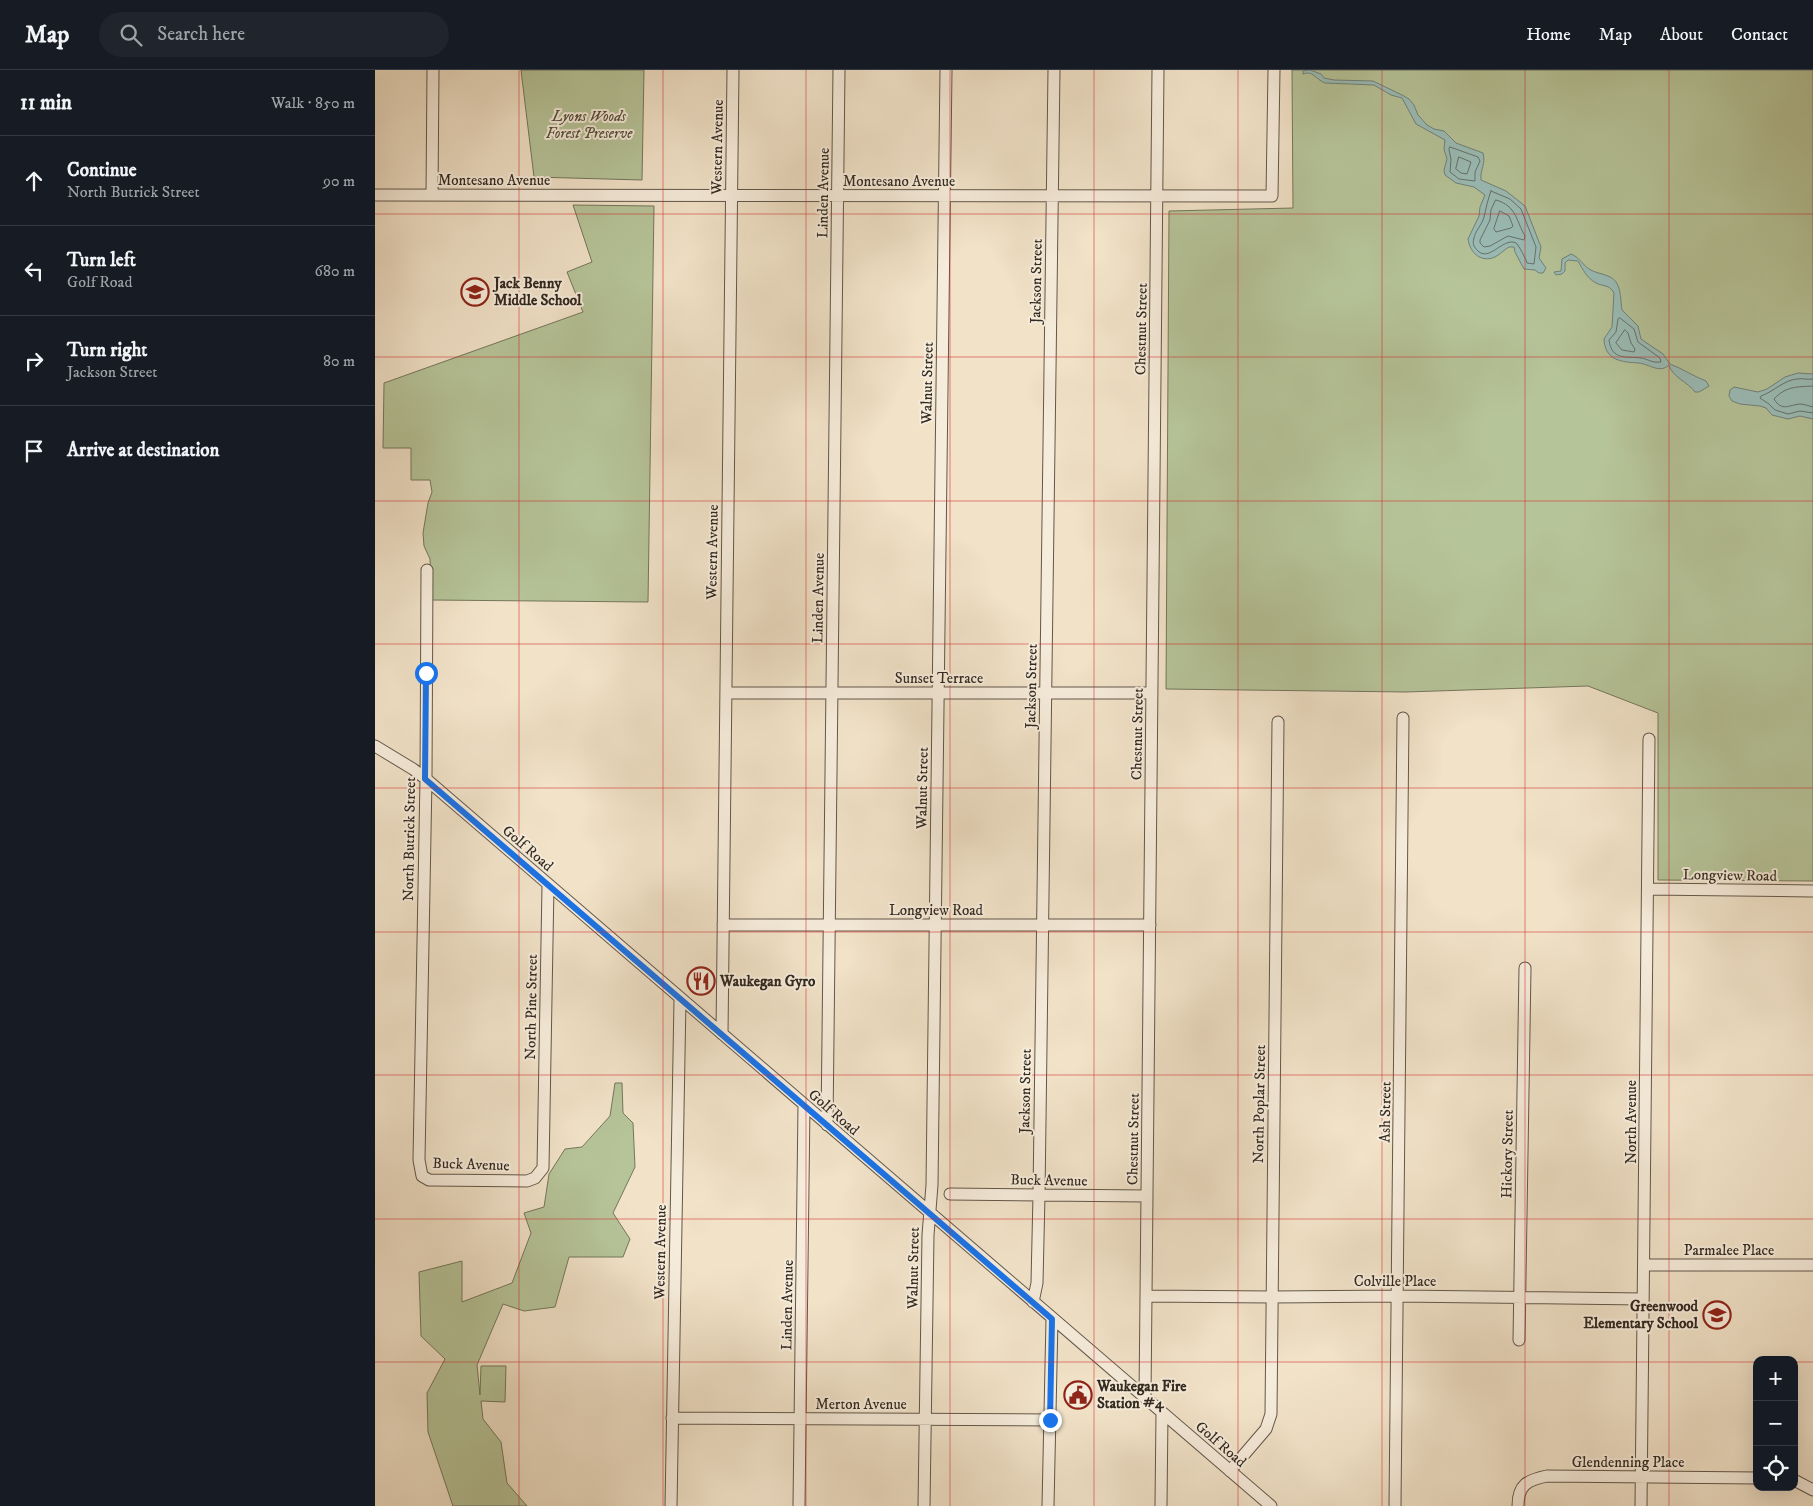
<!DOCTYPE html>
<html lang="en">
<head>
<meta charset="utf-8">
<style>
	:root { --surface:#171b24; --page:#20242c; --text:#f1f3f6; --muted:#9ea1a6; --line:#363941 }
	body { margin:0; font-family:"IM FELL DW Pica",serif; background:var(--page); color:var(--text) }
	.controls { position:absolute; right:15px; bottom:15px; display:grid; overflow:hidden; border-radius:10px; box-shadow:0 5px 20px #0002 }
	.controls button { width:45px; height:45px; display:grid; place-items:center; padding:0; border:0; border-bottom:1px solid var(--line); background:var(--surface); color:var(--text); font:25px sans-serif }
	.stop { position:absolute; width:15px; height:15px; margin:-11px; border:4px solid #1a73e8; border-radius:50%; background:#fff }
	.stop.end { background:#1a73e8; border-color:#fff; box-shadow:0 1px 5px #0008 }
	.list { margin:0; padding:0; list-style:none }
	h2 { display:flex; justify-content:space-between; align-items:center; height:65px; margin:0; padding:0 20px; font-size:21px }
	h2 small { font-size:16px; font-weight:400; color:var(--muted) }
	.list li { display:grid; grid-template-columns:32px 1fr auto; gap:15px; align-items:center; box-sizing:border-box; height:90px; padding:0 20px; border-top:1px solid var(--line) }
	.list b { display:block; font-size:19px; white-space:nowrap }
	.list p { margin:0; font-size:16px; white-space:nowrap; color:var(--muted) }
	.list em { font-size:16px; font-style:normal; color:var(--muted) }
	.icon { flex:none; width:28px; height:28px; fill:none; stroke:currentColor; stroke-width:2; stroke-linecap:round; stroke-linejoin:round }
	.map { position:relative; flex:none; width:1438px; height:1436px; overflow:hidden }
	header { display:flex; align-items:center; gap:30px; box-sizing:border-box; height:70px; padding:0 25px; background:var(--surface); border-bottom:1px solid var(--line) }
	header strong { font-size:24px }
	nav { display:flex; gap:28px; margin-inline-start:auto; font-size:18px }
	.search { width:350px; height:45px; background:var(--page); display:flex; align-items:center; gap:12px; box-sizing:border-box; padding:0 18px; border-radius:28px; color:var(--muted); font-size:19px }
	main { display:flex }
	aside { flex:1; background:var(--surface) }
	.map>svg:first-child { display:block }
	.green { fill:#b6c499; stroke:#74765c }
	.water { fill:#9bbdb7; stroke:#71827b }
	.lines { fill:none; stroke-linecap:round; stroke-linejoin:round }
	.shore { stroke:#66736c; stroke-width:1 }
	.minor-casing { stroke:#62574a; stroke-width:13 }
	.minor { stroke:#f6ecdb; stroke-width:11 }
	.route { stroke:#1a73e8; stroke-width:6 }
	.grid { fill:none; stroke:#d62828; stroke-width:1; stroke-opacity:0.55 }
	.labels { text-anchor:middle; stroke-width:4; stroke-linejoin:round; paint-order:stroke }
	.park-label { font-size:15px; font-style:italic; fill:#53503e; stroke:#f6ecdb }
	.street-label { font-size:15px; fill:#322920; stroke:#f6ecdb }
	.poi-label { font-size:15px; font-weight:bold; fill:#322920; stroke:#f6ecdb; text-anchor:start }
</style>
</head>
<body>
<header>
<strong>Map</strong>
<div class="search"><svg class="icon" aria-label="search" viewBox="0 0 24 24"><circle cx="10" cy="10" r="6"/><path d="M15 15l6 6"/></svg>Search here</div>
<nav><a>Home</a><a>Map</a><a>About</a><a>Contact</a></nav>
</header>
<main>
<aside>
<h2>11 min<small>Walk · 850 m</small></h2>
<ul class="list">
<li><svg class="icon" aria-label="ahead" viewBox="0 0 24 24"><path d="M12 20V5M6 11l6-6 6 6"/></svg><div><b>Continue</b><p>North Butrick Street</p></div><em>90 m</em></li>
<li><svg class="icon" aria-label="left" viewBox="0 0 24 24"><path d="M17 20v-9H6M10 6l-5 5 5 5"/></svg><div><b>Turn left</b><p>Golf Road</p></div><em>680 m</em></li>
<li><svg class="icon" aria-label="right" viewBox="0 0 24 24"><path d="M7 20v-9h11M14 6l5 5-5 5"/></svg><div><b>Turn right</b><p>Jackson Street</p></div><em>80 m</em></li>
<li><svg class="icon" aria-label="arrive" viewBox="0 0 24 24"><path d="M6 21V4h12l-3 4 3 4H6"/></svg><div><b>Arrive at destination</b></div></li>
</ul>
</aside>
<div class="map">
<svg width="1438" height="1436" viewBox="0 0 1438 1436">
	<rect width="100%" height="100%" fill="#f1e2c8"/>
	<filter id="stains"><feTurbulence type="fractalNoise" baseFrequency=".004" numOctaves="4"/><feColorMatrix values="0 0 0 0 .2 0 0 0 0 .09 0 0 0 0 .02 0 0 0 .5 -.17"/></filter>
	<radialGradient id="worn" r=".72"><stop offset=".6" stop-color="#630" stop-opacity="0"/><stop offset="1" stop-color="#630" stop-opacity=".3"/></radialGradient>
	<path class="green" d="M146 0H269L267 110 159 107Z
		M917 0H1438V811L1283 810V643L1213 616 1031 622 791 619 794 141 918 138Z
		M198 135 279 136 273 532 56 530 55 489 49 476 48 463 53 433 57 422 55 410H36V378H8L9 313 208 242 192 202 217 192Z
		M240 1013H247L248 1043 258 1053 260 1097 238 1143 255 1169 248 1187H194L180 1237 149 1241 128 1234 102 1295 105 1325 106 1296H131L130 1332 106 1331 108 1349 126 1372 132 1413 152 1436H78L53 1362 52 1323 70 1289 46 1266 44 1202 87 1191V1232L137 1213 156 1163 149 1143 169 1137 174 1104 190 1079 207 1077 235 1046Z"/>
	<path class="water" d="M935 0 946 4 949 8 959 10 998 11 1027 25 1034 29 1039 35 1043 45 1052 55 1059 59 1069 61 1081 73 1108 83C1111 95 1105 98 1106 110L1131 121 1150 136 1166 177 1164 188 1171 198 1168 203H1164L1160 200 1149 199 1140 182 1139 177H1134C1129 180 1124 185 1120 187 1106 193 1095 183 1093 169L1104 146 1105 137 1110 125 1099 117 1081 113 1070 105 1069 100 1072 89 1069 79 1070 70 1041 54 1027 28 1016 25 999 15 950 13C940 9 938 0 928 4V1Z
		M1196 184C1204 187 1207 194 1214 199 1220 203 1226 203 1233 206 1247 211 1245 228 1247 240L1263 256 1266 269 1288 284 1295 294C1308 299 1318 306 1331 311L1334 316 1324 322H1320C1313 312 1297 307 1294 295 1285 304 1274 294 1264 293 1247 292 1230 291 1229 269L1237 257 1239 223C1234 214 1229 217 1221 213 1212 208 1208 200 1203 191L1193 190 1190 193V201L1187 204 1181 205 1179 202 1186 201 1187 189Z
		M1423 303 1438 304V349L1425 346 1413 349 1397 345 1391 338 1385 336 1365 334 1357 331 1354 326 1355 320 1359 317 1383 322 1392 319 1410 307Z"/>
	<g class="lines">
		<path class="shore" d="M1075 77 1103 87 1105 91 1100 102V111L1084 109 1075 102 1076 89 1074 80Z
			M1084 87 1096 92 1092 104 1086 103 1081 99Z
			M1116 121 1135 129 1146 139 1161 177 1159 194 1152 193C1151 189 1143 174 1141 173 1127 166 1112 198 1099 176 1098 174 1098 171 1099 168 1100 161 1107 155 1109 147 1111 138 1113 129 1116 121Z
			M1121 130C1142 136 1141 151 1150 166L1149 170 1133 166 1115 176 1109 177 1105 173V170L1115 150 1116 140Z
			M1125 141 1134 146 1138 156 1136 158 1121 162 1119 159Z
			M1245 248 1259 259 1263 272 1285 288 1286 292C1275 293 1274 289 1266 288 1251 286 1237 291 1234 270L1241 262 1243 249Z
			M1250 260 1253 263 1256 273 1260 279 1259 282 1247 280 1241 273Z
			M1438 309C1433 310 1427 308 1422 309 1409 310 1398 322 1386 326L1385 328 1394 334 1400 340 1413 344 1425 341 1438 343
			M1438 316C1422 317 1411 316 1399 329 1407 342 1414 335 1425 334 1429 334 1434 336 1438 337"/>
		<g class="minor-casing">
			<path id="minor" d="M0 125 897 126 899 0
				M57 125 58 0
				M52 500 51 709 44 1090 47 1106 54 1110 152 1111 160 1108 168 1098 173 815
				M351 623H777
				M0 676 38 699 51 709 896 1436
				M1273 819 1438 821
				M348 855H775
				M347 964 358 0
				M452 1055 464 0
				M575 1124 772 1126
				M1269 1195H1438
				M771 1226 897 1227 1023 1226 1268 1229
				M658 1232 662 1213 664 1125 679 0
				M1144 1270 1150 898
				M770 1328 783 0
				M297 1348 675 1350
				M855 1401 891 1359 896 1344 903 652
				M1419 1410 1438 1420
				M296 1436 305 929
				M424 1436 429 1035
				M549 1436 553 1165 557 1115 571 0
				M673 1436 677 1249
				M786 1436 787 1343
				M1020 1436 1028 648
				M1143 1436C1143 1414 1153 1410 1172 1406L1382 1408
				M1266 1436 1274 669"/>
		</g>
		<use href="#minor" class="minor"/>
	</g>
	<g class="lines">
		<path class="route" d="M51 603 50 709 677 1249 675 1350"/>
	</g>
	<path class="grid" d="M144 0V1436M288 0V1436M431 0V1436M575 0V1436M719 0V1436M863 0V1436M1007 0V1436M1150 0V1436M1294 0V1436M0 144H1438M0 287H1438M0 431H1438M0 574H1438M0 718H1438M0 862H1438M0 1005H1438M0 1149H1438M0 1292H1382M1419 1292H1438"/>
	<defs>
		<g id="school-ring" transform="scale(1.4375)"><circle r="9.5" fill="#f6ecdb" stroke="#8f2418" stroke-width="1.5"/><path d="M0-5L7-2L0 1L-7-2ZM-4 1L0 2.5L4 1V4Q0 6-4 4Z" fill="#8f2418"/></g>
		<g id="restaurant-ring" transform="scale(1.4375)"><circle r="9.5" fill="#f6ecdb" stroke="#8f2418" stroke-width="1.5"/><path d="M-5-6h1v4h1v-4h1v4h1v-4h1v5L-1.5 .5V6h-2V.5L-5-1ZM5-6V6H3V1.5H1.5Q1.5-4 5-6Z" fill="#8f2418"/></g>
		<g id="civic-ring" transform="scale(1.4375)"><circle r="9.5" fill="#f6ecdb" stroke="#8f2418" stroke-width="1.5"/><path d="M-.6-6.5H3V-4.5H.6V-3L4-1V1h2V6H-6V1h2V-1L-.6-3ZM-1.2 2.5V6h2.4V2.5Z" fill="#8f2418"/></g>
	</defs>
	<g fill-rule="evenodd">
		<use href="#school-ring" x="100" y="222"/>
		<use href="#restaurant-ring" x="326" y="911"/>
		<use href="#school-ring" x="1342" y="1245"/>
		<use href="#civic-ring" x="703" y="1325"/>
	</g>
	<g class="labels">
		<g class="park-label">
			<text x="214" y="51">Lyons Woods<tspan x="214" dy="17">Forest Preserve</tspan></text>
		</g>
		<g class="street-label">
			<text transform="translate(342 77) rotate(-89)" y="5">Western Avenue</text>
			<text x="119" y="115">Montesano Avenue</text>
			<text x="524" y="116">Montesano Avenue</text>
			<text transform="translate(448 123) rotate(-89)" y="5">Linden Avenue</text>
			<text transform="translate(661 211) rotate(-89)" y="5">Jackson Street</text>
			<text transform="translate(766 259) rotate(-89)" y="5">Chestnut Street</text>
			<text transform="translate(552 313) rotate(-89)" y="5">Walnut Street</text>
			<text transform="translate(337 482) rotate(-89)" y="5">Western Avenue</text>
			<text transform="translate(443 528) rotate(-89)" y="5">Linden Avenue</text>
			<text x="564" y="613">Sunset Terrace</text>
			<text transform="translate(656 616) rotate(-89)" y="5">Jackson Street</text>
			<text transform="translate(762 664) rotate(-89)" y="5">Chestnut Street</text>
			<text transform="translate(547 718) rotate(-89)" y="5">Walnut Street</text>
			<text transform="translate(34 769) rotate(-89)" y="5">North Butrick Street</text>
			<text transform="translate(153 778) rotate(41)" y="5">Golf Road</text>
			<text transform="translate(1355 805) rotate(1)" y="5">Longview Road</text>
			<text x="561" y="845">Longview Road</text>
			<text transform="translate(156 937) rotate(-89)" y="5">North Pine Street</text>
			<text transform="translate(650 1021) rotate(-89)" y="5">Jackson Street</text>
			<text transform="translate(884 1034) rotate(-89)" y="5">North Poplar Street</text>
			<text transform="translate(459 1042) rotate(41)" y="5">Golf Road</text>
			<text transform="translate(1010 1042) rotate(-89)" y="5">Ash Street</text>
			<text transform="translate(1256 1052) rotate(-90)" y="5">North Avenue</text>
			<text transform="translate(758 1069) rotate(-89)" y="5">Chestnut Street</text>
			<text transform="translate(1132 1084) rotate(-89)" y="5">Hickory Street</text>
			<text transform="translate(96 1094) rotate(2)" y="5">Buck Avenue</text>
			<text transform="translate(674 1110) rotate(1)" y="5">Buck Avenue</text>
			<text x="1354" y="1185">Parmalee Place</text>
			<text transform="translate(285 1182) rotate(-89)" y="5">Western Avenue</text>
			<text transform="translate(538 1198) rotate(-89)" y="5">Walnut Street</text>
			<text x="1020" y="1216">Colville Place</text>
			<text transform="translate(412 1235) rotate(-89)" y="5">Linden Avenue</text>
			<text x="486" y="1339">Merton Avenue</text>
			<text transform="translate(846 1374) rotate(41)" y="5">Golf Road</text>
			<text x="1253" y="1397">Glendenning Place</text>
		</g>
		<g class="poi-label">
			<text x="119" y="218">Jack Benny<tspan x="119" dy="17">Middle School</tspan></text>
			<text x="345" y="916">Waukegan Gyro</text>
			<text x="1323" y="1241" text-anchor="end">Greenwood<tspan x="1323" dy="17">Elementary School</tspan></text>
			<text x="722" y="1321">Waukegan Fire<tspan x="722" dy="17">Station #4</tspan></text>
		</g>
	</g>
	<rect width="100%" height="100%" filter="url(#stains)"/>
	<rect width="100%" height="100%" fill="url(#worn)"/>
</svg>
<div class="controls">
<button>+</button>
<button>−</button>
<button><svg class="icon" aria-label="locate" viewBox="0 0 24 24"><circle cx="12" cy="12" r="6"/><path d="M12 2v4M12 18v4M2 12h4M18 12h4"/></svg></button>
</div>
<div class="stop" style="left:51px;top:603px"></div>
<div class="stop end" style="left:675px;top:1350px"></div>
</div>
</main>
</body>
</html>
